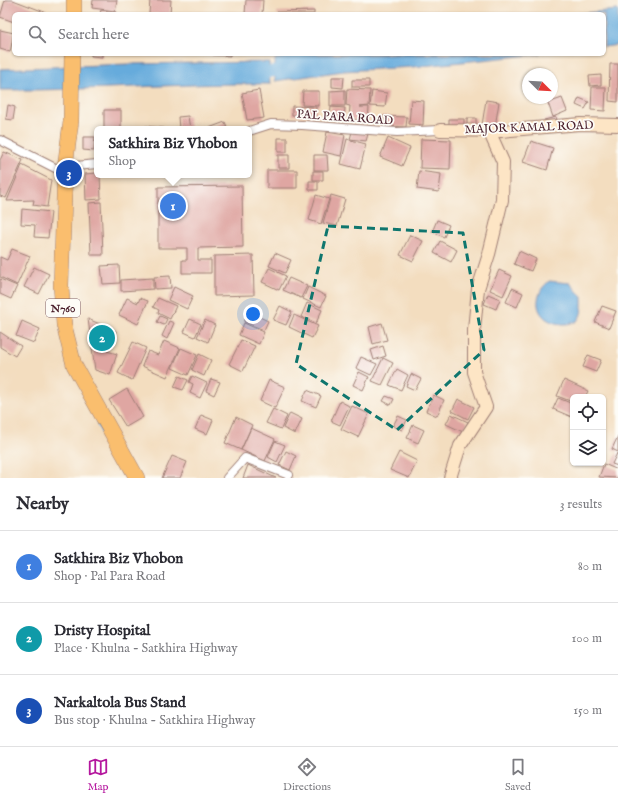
<!DOCTYPE html>
<html lang="en">
<head>
<meta charset="utf-8">
<style>
	:root { --surface:#fff; --page:#f2f2f3; --text:#2b2b33; --muted:#7c7c81; --line:#e1e1e2; --accent:#b5179e }
	body { margin:0; font-family:"IM FELL English",serif; background:var(--page); color:var(--text) }
	.controls { position:absolute; right:12px; bottom:12px; display:grid; overflow:hidden; border-radius:6px; box-shadow:0 1px 3px #0004 }
	.controls button { width:36px; height:36px; display:grid; place-items:center; padding:0; border:0; border-bottom:1px solid var(--line); background:var(--surface); color:var(--text); font:20px sans-serif }
	.compass { position:absolute; left:522px; top:68px; width:36px; height:36px; border-radius:50%; background:var(--surface); box-shadow:0 1px 3px #0004; rotate:114deg }
	.you { position:absolute; left:253px; top:314px; width:14px; height:14px; margin:-10px; border:3px solid #fff; border-radius:50%; background:#1a73e8; box-shadow:0 0 0 6px #1a73e833 }
	.badge { display:grid; place-items:center; width:26px; height:26px; border-radius:50%; background:var(--accent); color:#fff; font-size:13px; font-weight:700 }
	.pin { position:absolute; translate:-50% -50%; border:2px solid #fff; box-shadow:0 1px 4px #0006 }
	.popup { position:absolute; left:94px; top:126px; width:158px; height:52px; box-sizing:border-box; display:grid; place-content:center; border-radius:6px; background:var(--surface); filter:drop-shadow(0 1px 3px #0005); font-size:13px; white-space:nowrap; color:var(--muted) }
	.popup b { font-size:15px; color:var(--text) }
	.popup::after { content:''; position:absolute; left:50%; top:100%; margin-left:-8px; border:8px solid transparent; border-top-color:var(--surface) }
	.list { margin:0; padding:0; list-style:none }
	h2 { display:flex; justify-content:space-between; align-items:center; height:52px; margin:0; padding:0 16px; font-size:17px }
	h2 small { font-size:13px; font-weight:400; color:var(--muted) }
	.list li { display:grid; grid-template-columns:26px 1fr auto; gap:12px; align-items:center; box-sizing:border-box; height:72px; padding:0 16px; border-top:1px solid var(--line) }
	.list b { display:block; font-size:15px; white-space:nowrap }
	.list p { margin:0; font-size:13px; white-space:nowrap; color:var(--muted) }
	.list em { font-size:13px; font-style:normal; color:var(--muted) }
	.icon { flex:none; width:22px; height:22px; fill:none; stroke:currentColor; stroke-width:2; stroke-linecap:round; stroke-linejoin:round }
	.map { position:relative; flex:none; width:618px; height:478px; overflow:hidden }
	.search { position:absolute; background:var(--surface); box-shadow:0 1px 3px #0004; left:12px; right:12px; top:12px; height:44px; display:flex; align-items:center; gap:10px; box-sizing:border-box; padding:0 14px; border-radius:6px; color:var(--muted); font-size:15px }
	.sheet { height:268px; background:var(--surface) }
	nav { display:flex; justify-content:space-around; align-items:center; box-sizing:border-box; height:56px; border-top:1px solid var(--line); background:var(--surface); font-size:11px; color:var(--muted) }
	nav a { display:grid; justify-items:center; gap:2px }
	nav .on { color:var(--accent) }
	.map>svg:first-child { display:block }
	.water { fill:#66abdc; stroke:#586584 }
	.lines { fill:none; stroke-linecap:round; stroke-linejoin:round }
	.stream { stroke:#66abdc; stroke-width:3 }
	.canal { stroke:#66abdc; stroke-width:11 }
	.building { fill:#dfa6a2 }
	.street-casing { stroke:#9e7e75; stroke-width:10 }
	.secondary-casing { stroke:#9e7e75; stroke-width:14 }
	.highway-casing { stroke:#9e7e75; stroke-width:16 }
	.street { stroke:#fff; stroke-width:8 }
	.secondary { stroke:#fde5c5; stroke-width:12 }
	.highway { stroke:#fabe6e; stroke-width:15 }
	.marked { fill:none; stroke:#0f766e; stroke-width:3; stroke-dasharray:8 5; stroke-linejoin:round }
	.labels { text-anchor:middle; stroke-width:3.5; stroke-linejoin:round; paint-order:stroke }
	.shield { fill:#fdfcf7; stroke:#806168; stroke-width:1 }
	.shield-label { font-size:11px; font-weight:bold; fill:#4a1f2b }
	.street-label { font-size:12px; fill:#4a1f2b; stroke:#fdfcf7 }
</style>
</head>
<body>
<div class="map">
<svg width="618" height="478" viewBox="0 0 618 478">
	<rect width="100%" height="100%" fill="#fdfcf7"/>
	<filter id="ink" filterUnits="userSpaceOnUse"><feTurbulence type="fractalNoise" baseFrequency=".025" numOctaves="2"/><feDisplacementMap in="SourceGraphic" scale="8" xChannelSelector="R" yChannelSelector="G"/><feConvolveMatrix kernelMatrix="1 2 1 2 8 2 1 2 1" color-interpolation-filters="sRGB"/></filter>
	<filter id="wash" filterUnits="userSpaceOnUse"><feTurbulence type="fractalNoise" baseFrequency=".012" numOctaves="4" result="noise"/><feDisplacementMap in="SourceGraphic" scale="16" xChannelSelector="R" yChannelSelector="G"/><feGaussianBlur stdDeviation="0.9" result="paint"/><feColorMatrix in="noise" values="0 0 0 0 0 0 0 0 0 0 0 0 0 0 0 0 0 1.4 0 .05"/><feComposite in="paint" operator="in"/></filter>
	<g filter="url(#wash)">
		<rect width="100%" height="100%" fill="#f3ddbf"/>
		<path class="water" d="M618 10V45L604 47V14H571Z
			M304 54H540L413 67 343 71 275 81V59Z
			M269 62 270 84C180 83 90 91 0 90V69L127 64Z
			M549 281 570 283 582 297C582 305 583 315 577 321 574 323 569 324 565 324 547 325 532 311 540 293 541 288 546 284 549 281Z"/>
		<g class="lines">
			<path class="stream" d="M98 424 123 473"/>
			<path class="canal" d="M254 73H265L289 69"/>
		</g>
		<g id="blocks">
			<path class="building" d="M5 0H13L47 13 46 14H14V22L0 17Z
				M93 0H117L115 11 92 8Z
				M150 0H171L170 14H149Z
				M246 0H263L262 14H245Z
				M101 10 116 12V14H100Z
				M314 11V14H277V12Z
				M0 30 14 33 10 52 0 49Z
				M91 54H102V57L91 56Z
				M213 54H230V56L213 55Z
				M610 64H618V102L609 101Z
				M601 75V85L590 86 589 76Z
				M332 77H344L343 88 332 87Z
				M352 80H369V87H352Z
				M592 87H606L605 111 591 110Z
				M347 89 370 90 369 106 360 107H369L368 121 349 119 350 106 346 105Z
				M259 90 264 118 247 120 242 93Z
				M345 90V106H330V91Z
				M303 91H319V106L302 105Z
				M372 91 387 93 385 107 370 106Z
				M562 98 567 111 553 117 548 103Z
				M579 98 589 102 585 109 576 105Z
				M411 100 424 101 423 125 409 124Z
				M486 100 499 102 495 127 482 125Z
				M8 105 15 107 13 120 6 119Z
				M292 106 316 107V116L292 115Z
				M331 107 345 108 344 118 330 117Z
				M104 110H121V129H104Z
				M188 116 190 129H179L178 117Z
				M383 116 407 117 406 127 383 126Z
				M556 117 558 125 546 128 544 120Z
				M467 118H476V127H467Z
				M449 119H464V129H449Z
				M225 122 228 129H209V128Z
				M146 126 164 128V129H145Z
				M327 132 345 135 341 156 323 152Z
				M352 132 368 134 366 141 350 139Z
				M83 137H95L94 151 83 150Z
				M278 138H287V152H278Z
				M388 138 410 148 402 166 380 157Z
				M347 139 366 144 360 169 341 164Z
				M421 139 451 140 450 169 420 168Z
				M531 141 553 148 547 170 523 162Z
				M4 152 23 160 6 198 0 196V160Z
				M278 155H289V168H278Z
				M314 155H327L328 170H314Z
				M22 165 51 180 47 207 33 205 34 200 7 201Z
				M267 170H297V188H267Z
				M313 171H323V180H313Z
				M419 171 441 174 439 192 417 189Z
				M97 173V175H100L101 199 86 200 85 174Z
				M309 181H318V190H309Z
				M242 186 243 247 198 248V260H211V273H182V260H187V248H158V187Z
				M316 195 329 199 321 224 309 220Z
				M331 195 345 199 337 226 323 223Z
				M101 202 103 255H91L89 203Z
				M22 209 51 212 48 238 34 237 35 225 21 224Z
				M437 220 449 225 444 237 432 232Z
				M410 235 423 241 413 261 400 255Z
				M440 241 457 250 451 262 434 253Z
				M12 249 30 256 17 285 0 277V257L7 260Z
				M519 251 536 259 531 271 514 264Z
				M275 253 291 260 285 273 269 266Z
				M253 255 254 295 214 296V256Z
				M119 265 120 283 103 284 101 266Z
				M34 267 49 274 39 294 24 287Z
				M269 268 286 276 279 290 262 282Z
				M499 270 512 276 503 296 490 290Z
				M170 276 171 288 155 289 154 277Z
				M153 278V289L121 291V280Z
				M289 278 307 286 301 298 283 290Z
				M0 279 17 286 11 299 0 294Z
				M174 287 193 296 187 309 168 300Z
				M308 287 326 296 321 307 303 299Z
				M512 288 523 293 517 307 506 302Z
				M488 294 500 299 496 309 484 304Z
				M127 298 138 303 140 298 148 301 138 324 119 315Z
				M158 298 176 306 170 319 158 313 159 310 153 307Z
				M307 303 322 310 316 323 301 317Z
				M280 306 292 312 286 325 273 320Z
				M602 306 616 311 609 328 595 322Z
				M249 312 268 321 264 330 244 322Z
				M294 315 318 326 312 338 289 327Z
				M160 316 167 319 164 325 157 322Z
				M88 319 116 331 107 351 117 354 110 375 95 370Z
				M190 319 201 324 195 337 184 332Z
				M205 320 215 325 208 342 197 337Z
				M22 321 40 329 34 343 16 336Z
				M169 321 174 323 167 339 162 336Z
				M244 323 264 332 259 344 239 335Z
				M382 323 387 340 373 344 369 327Z
				M0 332 21 346 15 356 0 347Z
				M241 340 255 346 243 371 229 364Z
				M164 341 180 348 167 377 142 366 148 351 158 355Z
				M133 342 146 348 132 380 118 373Z
				M383 346 386 356 374 360 371 350Z
				M181 348 197 355 188 375 172 368Z
				M199 354 211 360 204 376 192 370Z
				M588 355 601 360 596 372 583 367Z
				M361 357 377 364 371 375 356 368Z
				M383 358 393 363 382 385 372 381Z
				M397 369 408 375 401 390 389 385Z
				M359 372 369 377 363 390 353 385Z
				M411 374 421 379 415 390 406 386Z
				M179 376 188 380 183 390 174 387Z
				M192 376 207 383 200 398 190 393 193 384 189 382Z
				M211 379 220 382 214 395 206 391Z
				M269 380 285 387 275 408 260 401Z
				M564 380 588 391 585 397H573V402L557 396Z
				M127 389 143 417 126 427 109 400Z
				M307 390 321 396 316 407 302 401Z
				M434 395 444 400 437 416 426 411Z
				M386 396 394 399 391 405 383 401Z
				M558 398 573 404 572 417 553 409Z
				M458 399 474 407 468 419 452 411Z
				M340 401 349 406 340 425 331 421Z
				M352 406 369 414 358 437 341 429Z
				M273 409 287 416 281 429 266 423Z
				M290 413 302 419 295 434 283 428Z
				M451 414 468 422 463 432 446 424Z
				M201 415 213 420 207 434 195 429Z
				M398 416 407 420 402 430 393 426Z
				M236 417 252 425 241 450 225 443Z
				M413 425 424 430 418 443 407 438Z
				M251 428 275 439 265 461 241 450Z
				M618 436V452L612 449Z
				M275 441 285 445 277 462 268 457Z
				M286 451 296 456 290 470 279 465Z
				M399 452 417 461 409 478 390 470Z
				M617 453 618 454V466L612 464Z
				M172 456 187 462 180 478H162Z
				M604 464 618 470V478L599 477Z
				M248 465 276 478H243Z"/>
		</g>
	</g>
	<g filter="url(#ink)">
		<use href="#blocks" fill-opacity="0" stroke="#9e7e75" stroke-width="1"/>
		<g class="lines">
			<g class="street-casing">
				<path id="street" d="M249 131 271 124 302 125 397 132 440 130
					M0 140 65 173
					M65 167 97 164
					M227 478 245 458 289 475"/>
			</g>
			<g class="secondary-casing">
				<path id="secondary" d="M440 130 501 131 580 124 618 125
					M450 478 460 446 486 407 474 372V330L478 289 489 254 502 200 503 162 489 131"/>
			</g>
			<g class="highway-casing">
				<path id="highway" d="M74 14V0
					M72 54 71 121 65 167 61 286 64 325 74 365 137 478"/>
			</g>
			<use href="#street" class="street"/>
			<use href="#secondary" class="secondary"/>
			<use href="#highway" class="highway"/>
		</g>
	</g>
	<path class="marked" d="M328 226 463 233 484 350 397 430 296 364Z"/>
	<g class="labels">
		<rect class="shield" x="46" y="299" width="34" height="18" rx="3"/>
		<g class="shield-label">
			<text x="63" y="312">N760</text>
		</g>
		<g class="street-label">
			<text transform="translate(345 117) rotate(4)" y="4">PAL PARA ROAD</text>
			<text transform="translate(529 127) rotate(-2)" y="4">MAJOR KAMAL ROAD</text>
		</g>
	</g>
</svg>
<div class="controls">
<button><svg class="icon" aria-label="locate" viewBox="0 0 24 24"><circle cx="12" cy="12" r="6"/><path d="M12 2v4M12 18v4M2 12h4M18 12h4"/></svg></button>
<button><svg class="icon" aria-label="layers" viewBox="0 0 24 24"><path d="M12 4l9 5-9 5-9-5zM3 14l9 5 9-5"/></svg></button>
</div>
<svg class="compass" viewBox="-18 -18 36 36"><path d="M0-13l5 13h-10z" fill="#e53935"/><path d="M0 13l5-13h-10z" fill="#7c7c81"/></svg>
<div class="you"></div>
<div class="pin badge" style="left:173px;top:206px;background:#3f7fe0">1</div>
<div class="popup"><b>Satkhira Biz Vhobon</b>Shop</div>
<div class="pin badge" style="left:102px;top:338px;background:#0f9aa8">2</div>
<div class="pin badge" style="left:69px;top:173px;background:#1a4fb4">3</div>
<div class="search"><svg class="icon" aria-label="search" viewBox="0 0 24 24"><circle cx="10" cy="10" r="6"/><path d="M15 15l6 6"/></svg>Search here</div>
</div>
<section class="sheet">
<h2>Nearby<small>3 results</small></h2>
<ul class="list">
<li><span class="badge" style="background:#3f7fe0">1</span><div><b>Satkhira Biz Vhobon</b><p>Shop · Pal Para Road</p></div><em>80 m</em></li>
<li><span class="badge" style="background:#0f9aa8">2</span><div><b>Dristy Hospital</b><p>Place · Khulna - Satkhira Highway</p></div><em>100 m</em></li>
<li><span class="badge" style="background:#1a4fb4">3</span><div><b>Narkaltola Bus Stand</b><p>Bus stop · Khulna - Satkhira Highway</p></div><em>150 m</em></li>
</ul>
</section>
<nav>
<a class="on"><svg class="icon" aria-label="map" viewBox="0 0 24 24"><path d="M3 6l6-2 6 2 6-2v14l-6 2-6-2-6 2zM9 4v14M15 6v14"/></svg>Map</a>
<a><svg class="icon" aria-label="directions" viewBox="0 0 24 24"><path d="M12 3l9 9-9 9-9-9zM9 14v-3h6M13 9l2 2-2 2"/></svg>Directions</a>
<a><svg class="icon" aria-label="saved" viewBox="0 0 24 24"><path d="M7 4h10v16l-5-4-5 4z"/></svg>Saved</a>
</nav>
</body>
</html>
